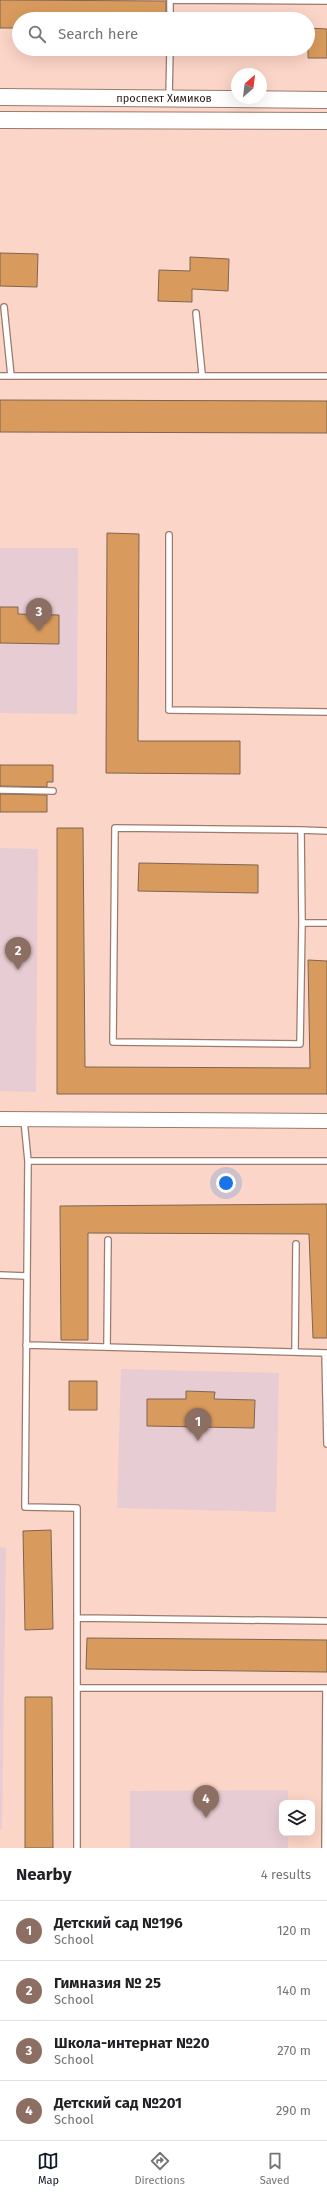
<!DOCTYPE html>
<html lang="en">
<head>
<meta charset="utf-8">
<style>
	:root { --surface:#fff; --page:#f6f6f6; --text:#202124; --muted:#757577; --line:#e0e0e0; --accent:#111827 }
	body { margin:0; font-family:"Fira Sans",sans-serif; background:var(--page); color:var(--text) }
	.controls { position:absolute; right:12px; bottom:12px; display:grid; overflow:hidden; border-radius:8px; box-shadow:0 4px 16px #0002 }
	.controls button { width:36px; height:36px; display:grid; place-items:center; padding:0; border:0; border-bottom:1px solid var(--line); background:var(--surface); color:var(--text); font:20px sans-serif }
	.compass { position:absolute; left:231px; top:68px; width:36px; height:36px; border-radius:50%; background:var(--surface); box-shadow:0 4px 16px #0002; rotate:28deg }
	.you { position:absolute; left:226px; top:1183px; width:14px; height:14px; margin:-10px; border:3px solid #fff; border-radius:50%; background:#1a73e8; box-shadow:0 0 0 6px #1a73e833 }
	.badge { display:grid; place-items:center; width:26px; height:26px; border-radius:50%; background:var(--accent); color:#fff; font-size:13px; font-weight:700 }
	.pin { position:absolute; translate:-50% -33px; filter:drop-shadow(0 1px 2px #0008) }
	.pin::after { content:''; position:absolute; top:21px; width:14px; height:12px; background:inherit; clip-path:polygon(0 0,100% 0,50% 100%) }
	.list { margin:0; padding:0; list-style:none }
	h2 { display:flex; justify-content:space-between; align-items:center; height:52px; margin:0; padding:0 16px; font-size:17px }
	h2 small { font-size:13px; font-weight:400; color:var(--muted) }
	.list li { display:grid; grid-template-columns:26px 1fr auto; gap:12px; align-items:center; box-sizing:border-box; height:60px; padding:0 16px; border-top:1px solid var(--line) }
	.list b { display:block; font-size:15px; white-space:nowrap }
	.list p { margin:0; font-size:13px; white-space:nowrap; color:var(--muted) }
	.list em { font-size:13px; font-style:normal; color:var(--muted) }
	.icon { flex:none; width:22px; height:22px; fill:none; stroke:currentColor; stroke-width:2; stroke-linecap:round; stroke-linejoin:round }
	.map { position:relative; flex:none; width:327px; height:1848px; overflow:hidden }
	.search { position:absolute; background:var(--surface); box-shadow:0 4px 16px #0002; left:12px; right:12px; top:12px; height:44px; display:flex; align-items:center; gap:10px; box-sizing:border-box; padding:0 14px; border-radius:22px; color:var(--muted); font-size:15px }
	.sheet { height:292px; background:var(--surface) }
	nav { display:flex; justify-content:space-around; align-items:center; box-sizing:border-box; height:56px; border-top:1px solid var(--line); background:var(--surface); font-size:11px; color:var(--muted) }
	nav a { display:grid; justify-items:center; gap:2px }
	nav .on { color:var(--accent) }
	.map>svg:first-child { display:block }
	.education { fill:#e7cdd3 }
	.building { fill:#d99b5d; stroke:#7e654e }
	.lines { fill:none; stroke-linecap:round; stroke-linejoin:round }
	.service-casing { stroke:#9c7a6c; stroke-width:8 }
	.tertiary-casing { stroke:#9c7a6c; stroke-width:16 }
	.secondary-casing { stroke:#9c7a6c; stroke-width:18 }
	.service { stroke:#fff; stroke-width:5.5 }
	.tertiary { stroke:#fff; stroke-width:14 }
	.secondary { stroke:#fff; stroke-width:16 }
	.labels { text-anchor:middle; stroke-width:3; stroke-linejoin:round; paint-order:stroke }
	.street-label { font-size:11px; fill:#291b16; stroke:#fff }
</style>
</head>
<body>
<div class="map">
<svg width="327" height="1848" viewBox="0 0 327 1848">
	<rect width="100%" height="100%" fill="#fbd5c7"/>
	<path class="education" d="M0 548H78L77 714 0 713Z
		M0 848 38 849 36 1092 0 1091Z
		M121 1369 279 1373 276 1512 117 1508Z
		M0 1547 6 1548 2 1829H0Z
		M288 1790V1803H282V1833H288V1848H130V1791Z"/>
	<path class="building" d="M0 0 166 1V19H19V28H0Z
		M308 28 327 29V58H308Z
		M0 253 38 254 37 287 0 286Z
		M190 257 229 259 228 291 192 289V302L158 301 159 270 190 271Z
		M0 400 327 401V433L0 432Z
		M107 533 139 534 138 741H240V774L106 773Z
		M0 607H18V614L59 615V644L0 643Z
		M0 765H53V782H47V787L0 786Z
		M0 794 47 795V812H0Z
		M57 828H83L85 1067 310 1068 308 960 327 961V1094H57Z
		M139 863 258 865V893L138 891Z
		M327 1204V1338H313L309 1234 88 1233V1340H61L60 1206Z
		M69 1381H97V1410H69Z
		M186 1391 215 1392 214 1399 255 1400 254 1428 147 1426V1399H186Z
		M51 1530 53 1629 25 1630 23 1531Z
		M87 1638 327 1640V1672L86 1669Z
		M25 1697H52L53 1848H25Z"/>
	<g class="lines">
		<g class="service-casing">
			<path id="service" d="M170 19V0L327 1
				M169 97 170 49
				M4 307 11 376
				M196 313 202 374
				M0 376H327
				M169 535V710L327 712
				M0 790 53 791
				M301 830 115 828 113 1042 300 1044 302 923
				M327 831 301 830 302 923H327
				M24 1120 28 1161 25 1507 77 1508V1848
				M28 1161H327
				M0 1275 26 1276
				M26 1345 327 1353
				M107 1346 108 1240
				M295 1351 296 1244
				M325 1353 327 1444
				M77 1618 327 1621
				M77 1688H327
				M325 1848 326 1688"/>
		</g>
		<g class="tertiary-casing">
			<path id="tertiary" d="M0 1119 327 1121"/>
		</g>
		<g class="secondary-casing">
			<path id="secondary" d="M0 97 327 100
				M0 120 327 121"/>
		</g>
		<use href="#service" class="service"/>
		<use href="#tertiary" class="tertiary"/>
		<use href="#secondary" class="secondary"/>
	</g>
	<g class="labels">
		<g class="street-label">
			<text x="164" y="102">проспект Химиков</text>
		</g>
	</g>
</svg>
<div class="controls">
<button><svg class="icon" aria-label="layers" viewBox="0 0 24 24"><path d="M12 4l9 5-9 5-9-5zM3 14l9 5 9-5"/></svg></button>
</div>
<svg class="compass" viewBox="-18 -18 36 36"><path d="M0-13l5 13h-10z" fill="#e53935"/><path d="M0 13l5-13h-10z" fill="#757577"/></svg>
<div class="you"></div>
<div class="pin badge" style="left:198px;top:1441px;background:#8d6e63">1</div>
<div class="pin badge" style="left:18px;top:970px;background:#8d6e63">2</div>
<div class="pin badge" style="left:39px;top:631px;background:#8d6e63">3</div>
<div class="pin badge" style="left:206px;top:1818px;background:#8d6e63">4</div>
<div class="search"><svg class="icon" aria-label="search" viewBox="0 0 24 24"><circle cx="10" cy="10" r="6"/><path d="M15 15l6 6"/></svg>Search here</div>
</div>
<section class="sheet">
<h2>Nearby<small>4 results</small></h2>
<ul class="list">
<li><span class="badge" style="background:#8d6e63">1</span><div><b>Детский сад №196</b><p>School</p></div><em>120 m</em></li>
<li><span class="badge" style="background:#8d6e63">2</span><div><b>Гимназия № 25</b><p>School</p></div><em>140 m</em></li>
<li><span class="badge" style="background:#8d6e63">3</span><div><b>Школа-интернат №20</b><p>School</p></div><em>270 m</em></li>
<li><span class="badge" style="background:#8d6e63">4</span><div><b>Детский сад №201</b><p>School</p></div><em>290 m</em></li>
</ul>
</section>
<nav>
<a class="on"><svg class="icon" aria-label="map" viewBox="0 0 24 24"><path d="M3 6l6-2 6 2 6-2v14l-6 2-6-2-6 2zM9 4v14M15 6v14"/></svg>Map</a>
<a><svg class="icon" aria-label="directions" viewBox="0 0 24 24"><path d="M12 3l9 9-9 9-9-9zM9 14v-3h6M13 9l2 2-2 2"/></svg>Directions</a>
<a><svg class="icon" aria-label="saved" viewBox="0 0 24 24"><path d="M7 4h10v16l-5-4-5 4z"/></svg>Saved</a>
</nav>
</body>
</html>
